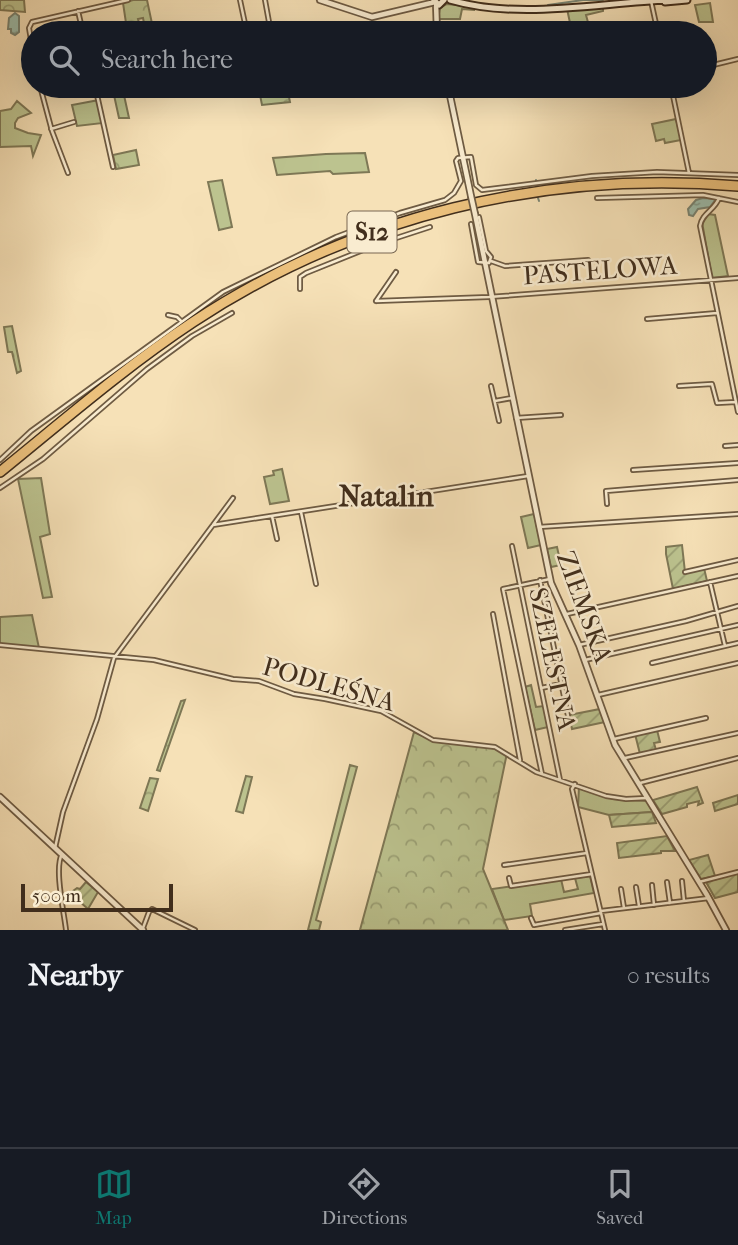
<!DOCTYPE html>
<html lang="en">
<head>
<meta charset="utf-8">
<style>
	:root { --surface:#171b24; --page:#242831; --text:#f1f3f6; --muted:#9ea1a6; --line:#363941; --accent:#0f766e }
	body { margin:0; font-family:"IM FELL French Canon",serif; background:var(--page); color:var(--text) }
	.scale { position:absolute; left:21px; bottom:18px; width:152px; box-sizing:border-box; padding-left:7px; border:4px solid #412e1c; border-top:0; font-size:19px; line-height:24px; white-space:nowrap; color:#412e1c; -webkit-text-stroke:5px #f9ecd0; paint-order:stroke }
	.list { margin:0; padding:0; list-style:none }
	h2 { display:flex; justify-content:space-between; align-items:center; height:91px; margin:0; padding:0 28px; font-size:30px }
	h2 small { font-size:23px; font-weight:400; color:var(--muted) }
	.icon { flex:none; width:38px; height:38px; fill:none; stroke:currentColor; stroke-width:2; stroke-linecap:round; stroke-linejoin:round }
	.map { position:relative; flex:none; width:738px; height:930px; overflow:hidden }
	.search { position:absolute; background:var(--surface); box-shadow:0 7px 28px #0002; left:21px; right:21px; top:21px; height:77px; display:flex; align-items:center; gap:18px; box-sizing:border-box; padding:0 24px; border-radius:38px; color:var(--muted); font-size:26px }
	.sheet { height:217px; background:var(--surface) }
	nav { display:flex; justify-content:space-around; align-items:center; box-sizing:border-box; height:98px; border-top:2px solid var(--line); background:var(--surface); font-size:19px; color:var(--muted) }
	nav a { display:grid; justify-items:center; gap:4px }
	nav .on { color:var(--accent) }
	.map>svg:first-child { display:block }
	.grass { fill:#bcc38f; stroke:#7e7856; stroke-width:2 }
	.forest { fill:url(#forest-crowns); stroke:#7e7856; stroke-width:2 }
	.garden { fill:url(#garden-furrows); stroke:#7e7856; stroke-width:2 }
	.water { fill:url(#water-ripples); stroke:#788473; stroke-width:2 }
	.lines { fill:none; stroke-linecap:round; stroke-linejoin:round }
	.stream { stroke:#788473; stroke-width:2 }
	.minor-casing { stroke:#6e5b43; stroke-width:6 }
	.tertiary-casing { stroke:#6e5b43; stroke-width:8 }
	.secondary-casing { stroke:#412e1c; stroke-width:9 }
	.motorway-casing { stroke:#412e1c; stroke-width:12 }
	.minor { stroke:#f9ecd0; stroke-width:2.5 }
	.tertiary { stroke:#f9ecd0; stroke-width:4.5 }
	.secondary { stroke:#f9ecd0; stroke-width:5 }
	.motorway { stroke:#ebc07c; stroke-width:9 }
	.tertiary-bridge-casing { stroke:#6e5b43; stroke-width:8; stroke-linecap:butt }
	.tertiary-bridge { stroke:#f9ecd0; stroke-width:4.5 }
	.labels { text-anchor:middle; stroke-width:5; stroke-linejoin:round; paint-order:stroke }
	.shield { fill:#f9ecd0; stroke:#786752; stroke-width:2 }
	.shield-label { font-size:24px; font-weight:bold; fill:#412e1c }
	.street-label { font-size:26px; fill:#412e1c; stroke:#f9ecd0 }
	.quarter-label { font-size:30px; font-weight:bold; fill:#412e1c; stroke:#f9ecd0 }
</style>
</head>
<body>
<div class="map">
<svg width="738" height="930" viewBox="0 0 738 930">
	<defs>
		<pattern id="forest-crowns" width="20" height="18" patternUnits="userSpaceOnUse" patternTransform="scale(1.75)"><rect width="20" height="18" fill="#bcc38f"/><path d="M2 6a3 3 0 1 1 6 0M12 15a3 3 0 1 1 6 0" fill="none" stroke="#9a9f74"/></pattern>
		<pattern id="garden-furrows" width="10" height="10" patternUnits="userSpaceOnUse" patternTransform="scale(1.75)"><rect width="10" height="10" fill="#bcc38f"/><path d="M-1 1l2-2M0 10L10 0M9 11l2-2" fill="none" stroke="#9a9f74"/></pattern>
		<pattern id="water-ripples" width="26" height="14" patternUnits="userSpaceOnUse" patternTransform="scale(1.75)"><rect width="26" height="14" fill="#9dbead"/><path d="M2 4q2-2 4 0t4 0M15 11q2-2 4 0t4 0" fill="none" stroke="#829b8c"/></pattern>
	</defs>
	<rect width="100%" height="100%" fill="#f6e1b7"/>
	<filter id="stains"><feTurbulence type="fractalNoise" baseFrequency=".00286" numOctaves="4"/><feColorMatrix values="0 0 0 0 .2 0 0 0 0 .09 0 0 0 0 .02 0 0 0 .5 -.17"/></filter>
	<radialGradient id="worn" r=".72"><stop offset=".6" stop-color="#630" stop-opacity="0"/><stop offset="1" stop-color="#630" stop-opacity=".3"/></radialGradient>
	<path class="grass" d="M710 3 713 22H699L695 5Z
		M447 4 474 7V10L462 9 460 19H438L440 8Z
		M603 7V11L586 15 589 26 579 29 575 33 572 32 567 9Z
		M112 86H122L129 118H119Z
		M99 100 103 123 77 126 72 105Z
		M17 101 31 113 18 118 15 123V128L28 133 41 135 33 156 31 146 0 147V111L11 109Z
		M676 119 681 140 665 143 664 139 656 141 652 124Z
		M365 153 369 172 333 174 330 171 277 175 273 158 326 154Z
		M222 180 232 227 219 230 208 182Z
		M708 214 715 215 728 276 712 278 702 222Z
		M282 469 289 501 270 504 264 477 274 475 273 471Z
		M41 478 50 534 40 537 52 597 43 598 18 479Z
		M534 514 541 545 528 548 521 517Z
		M557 547 561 565 551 567 547 549Z
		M32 615 39 648 0 644V617Z
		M531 685 536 707 544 706 548 727 535 730 525 687Z
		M350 765 357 767 316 920 321 922 319 930H308Z
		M246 776 252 777 243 813 236 811Z
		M579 787 613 799 647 801 657 816 651 812 609 815 578 807Z
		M590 876 594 893 530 904 532 916 504 920 492 889 561 879 564 892 578 889 575 878Z"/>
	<path class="forest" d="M0 0H24L25 12 0 10Z
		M133 0H147L154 33H146L143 18 138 19 141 31H137L134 22 126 23 123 3Z
		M287 87 290 102 262 105 259 90Z
		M136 150 139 165 116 169 113 155Z
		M12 326 21 371 17 373 12 352H8L4 327Z
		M185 700 160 771 157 770 181 701Z
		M414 732C445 748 476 739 507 753L483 869 508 930H360Z
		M150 778 158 779 148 811 140 808Z"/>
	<path class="garden" d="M682 545 685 572 704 568 707 581 673 589 666 554V547Z
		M600 709 605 722 572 729 569 715Z
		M657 730 660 742 654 743 656 750 640 754 635 734Z
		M697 787 703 803 698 805 699 801 687 804V807L662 814 653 800Z
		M738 795V804L715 811 713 803Z
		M652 812 656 823 612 827 609 815Z
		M667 836 675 851H661V853L619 858 617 843Z
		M708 855 715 876 701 879 689 860Z
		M738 873V892L715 898 706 882Z
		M86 882 98 892 88 909 70 893 77 888 80 889Z"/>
	<path class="water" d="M15 13 19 16V32L15 35 11 33V29H8L9 18Z
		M703 198 716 199 710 207 698 209 693 216 689 215 688 209 696 200Z"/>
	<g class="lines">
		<path class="stream" d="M609 1 621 0
			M548 5 583 0H603
			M606 8 610 7
			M576 10 602 8
			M536 180V182
			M536 185 537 187
			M538 198 539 201"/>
		<g class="minor-casing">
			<path id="minor" d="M240 0 247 33
				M265 0 271 33
				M651 1 658 33
				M78 11 83 33
				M245 25 269 24
				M33 52 29 28 32 22 128 0
				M705 67 738 59
				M40 86 52 131 68 173
				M95 86 113 167
				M671 86 689 173
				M51 129 74 122
				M597 198 703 195 738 202
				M719 198C715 210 702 213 700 226L738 412
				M471 224 478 262 489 263 491 257 486 251 479 217
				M491 261 505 266 588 260
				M300 289V277L306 273 378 244 430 227
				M376 301 489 297 738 278
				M376 301 396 272
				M168 315 177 317 181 321
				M647 319 717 313
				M491 386 499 421
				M679 386 712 384 717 403 736 402
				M495 401 512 398
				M516 418 561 415
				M725 446 738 445
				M0 460 31 431 223 292 336 237 400 213 445 200 454 193 461 181 456 161 458 158 471 157 476 185 482 190 592 176 657 172 738 175
				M633 470 738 463
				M0 488 43 459 147 369 192 336 232 313
				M607 504 606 491 738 480
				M301 512 316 584
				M272 516 277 539
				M213 525 528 476
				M539 527 738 514
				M512 546 560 780
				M685 572 738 560
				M540 580 568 716
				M710 582 725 646
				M493 614 520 760
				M567 614 738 576
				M0 645 154 660 233 679 259 681 294 694 325 699 381 711 433 740 495 747 536 772 606 796 626 799 647 798
				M579 645 686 621 738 606
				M585 660 738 625
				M652 663 738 643
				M541 688 561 684
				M598 695 738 663
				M614 739 706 718
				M625 758 738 733
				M542 774 503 589 550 579
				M640 783 738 758
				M575 784 572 789 605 930
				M55 848 63 812 97 719 114 658 233 498
				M62 854C54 868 64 912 66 930
				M504 865 587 853
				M509 878 511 886 592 874
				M682 881 684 901
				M667 882 670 903
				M699 882 738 872
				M652 885 654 905
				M636 887 639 906
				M621 889 624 908
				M601 911 709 898
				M531 918 534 925 601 913
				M143 928 149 912 152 909 195 930
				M565 930 603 924"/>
		</g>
		<g class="tertiary-casing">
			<path id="tertiary" d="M320 0 372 17 435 2
				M436 3 437 33
				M448 86 471 196
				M475 214 551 583 579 645 615 745 707 895 726 930
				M0 797 143 930"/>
		</g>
		<g class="secondary-casing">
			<path id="secondary" d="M434 0 439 5 444 0
				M450 0C519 20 597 3 668 0
				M665 2 687 0"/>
		</g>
		<g class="motorway-casing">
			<path id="motorway" d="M0 472C63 421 125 367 193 322 355 215 545 170 738 186"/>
		</g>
		<use href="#minor" class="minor"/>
		<use href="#tertiary" class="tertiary"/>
		<use href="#secondary" class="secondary"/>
		<use href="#motorway" class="motorway"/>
		<g class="tertiary-bridge-casing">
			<path id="tertiary-bridge" d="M471 196 475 214"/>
		</g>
		<use href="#tertiary-bridge" class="tertiary-bridge"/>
	</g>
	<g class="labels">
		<rect class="shield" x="347.5" y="211.5" width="49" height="41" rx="5"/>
		<g class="shield-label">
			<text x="372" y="240">S12</text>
		</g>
		<g class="street-label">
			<text transform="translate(600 270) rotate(-4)" y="9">PASTELOWA</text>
			<text transform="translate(585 607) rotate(70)" y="9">ZIEMSKA</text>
			<text transform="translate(553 659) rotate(78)" y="9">SZELESTNA</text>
			<text transform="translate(329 684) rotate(16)" y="9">PODLEŚNA</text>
		</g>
		<g class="quarter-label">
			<text x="386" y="506">Natalin</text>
		</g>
	</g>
	<rect width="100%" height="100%" filter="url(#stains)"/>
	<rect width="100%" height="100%" fill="url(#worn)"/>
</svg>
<div class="scale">500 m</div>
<div class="search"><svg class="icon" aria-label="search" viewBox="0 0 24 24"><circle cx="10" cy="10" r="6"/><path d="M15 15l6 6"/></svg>Search here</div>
</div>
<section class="sheet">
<h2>Nearby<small>0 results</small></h2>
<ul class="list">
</ul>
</section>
<nav>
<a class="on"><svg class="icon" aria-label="map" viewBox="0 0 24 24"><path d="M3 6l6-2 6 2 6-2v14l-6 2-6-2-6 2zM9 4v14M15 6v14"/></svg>Map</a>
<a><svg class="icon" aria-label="directions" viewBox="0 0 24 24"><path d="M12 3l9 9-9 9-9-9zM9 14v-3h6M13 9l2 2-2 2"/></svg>Directions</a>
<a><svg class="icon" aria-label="saved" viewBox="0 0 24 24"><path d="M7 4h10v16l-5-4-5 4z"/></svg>Saved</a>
</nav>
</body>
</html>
